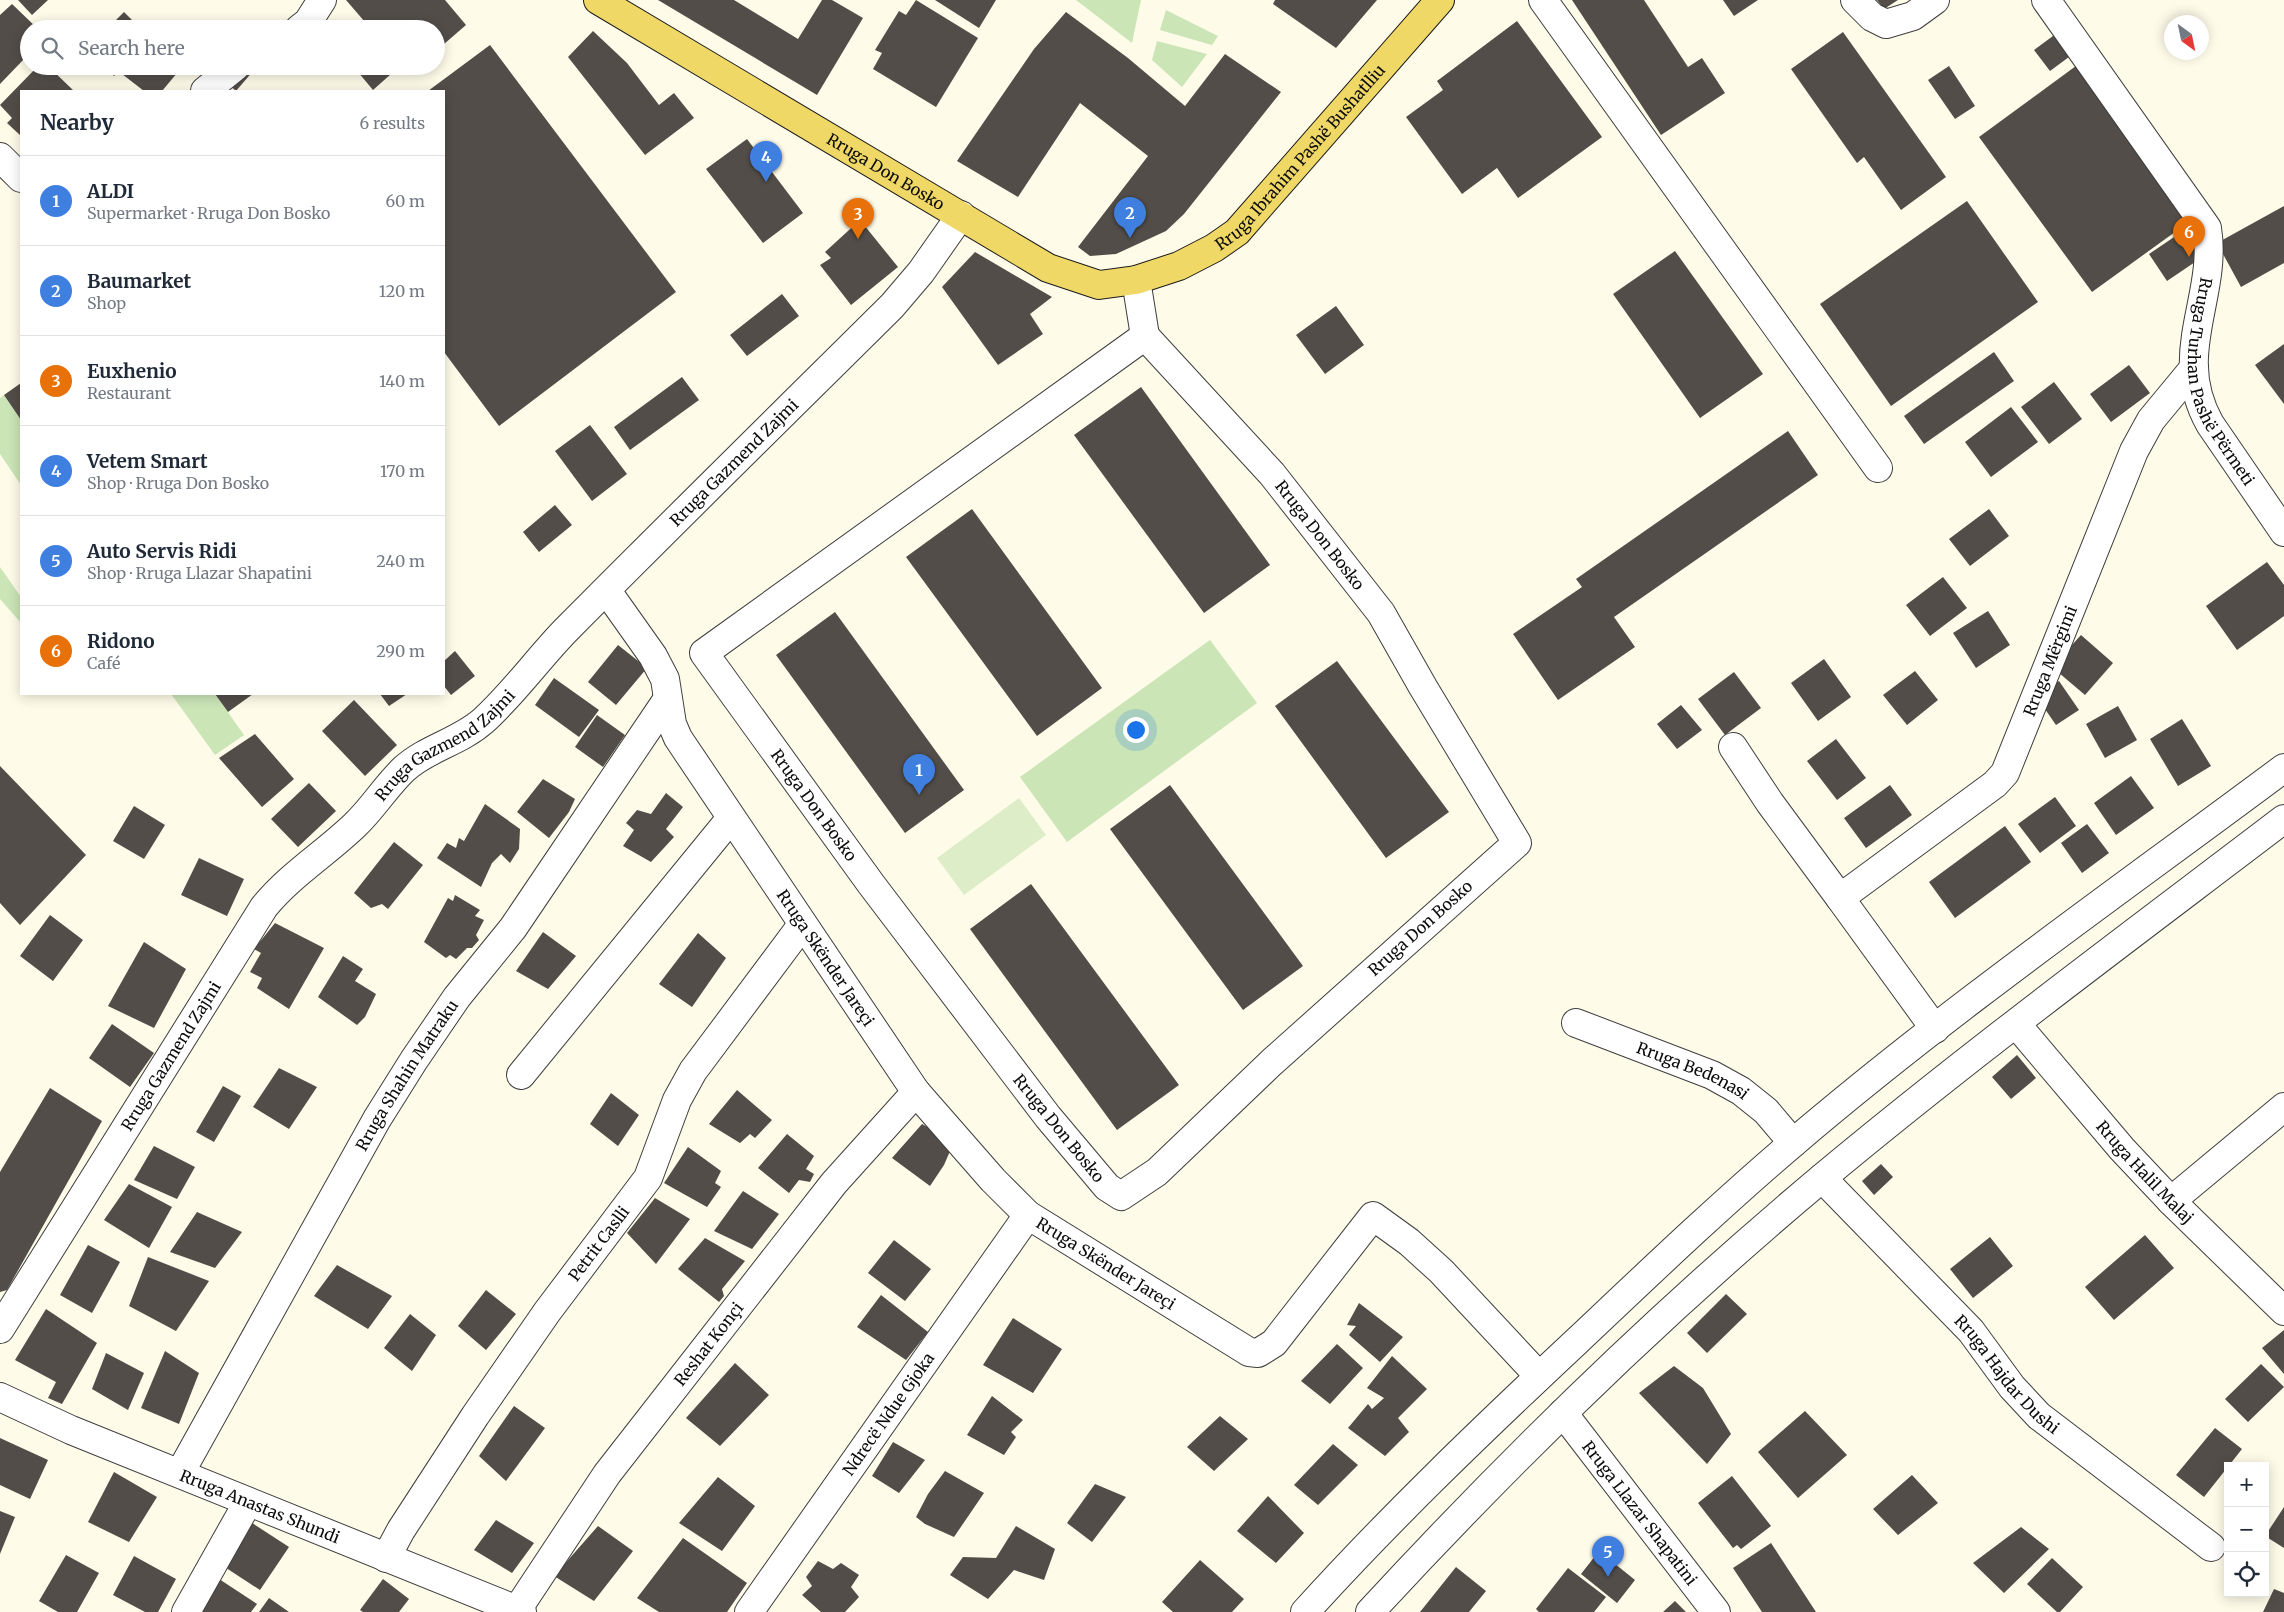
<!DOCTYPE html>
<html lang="en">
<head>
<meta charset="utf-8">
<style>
	:root { --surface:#fff; --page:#f6f6f7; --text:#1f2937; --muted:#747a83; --line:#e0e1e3; --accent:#b12f2c }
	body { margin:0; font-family:Merriweather,serif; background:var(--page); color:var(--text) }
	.controls { position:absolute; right:15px; bottom:15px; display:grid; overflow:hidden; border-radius:0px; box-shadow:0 2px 12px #0003 }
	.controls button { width:45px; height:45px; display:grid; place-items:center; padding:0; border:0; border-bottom:1px solid var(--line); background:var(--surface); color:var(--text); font:25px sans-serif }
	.compass { position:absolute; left:2164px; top:15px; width:45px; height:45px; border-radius:50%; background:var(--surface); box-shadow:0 2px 12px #0003; rotate:147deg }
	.you { position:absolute; left:1135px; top:729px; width:18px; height:18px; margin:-12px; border:4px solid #fff; border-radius:50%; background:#1a73e8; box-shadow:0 0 0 8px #1a73e833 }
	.badge { display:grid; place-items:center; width:32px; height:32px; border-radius:50%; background:var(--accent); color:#fff; font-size:16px; font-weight:700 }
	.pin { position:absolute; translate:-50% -41px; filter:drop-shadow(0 1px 2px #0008) }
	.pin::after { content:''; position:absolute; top:26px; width:18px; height:15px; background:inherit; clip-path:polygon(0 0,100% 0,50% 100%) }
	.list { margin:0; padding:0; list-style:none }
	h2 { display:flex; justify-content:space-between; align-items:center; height:65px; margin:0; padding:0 20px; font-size:21px }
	h2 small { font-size:16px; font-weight:400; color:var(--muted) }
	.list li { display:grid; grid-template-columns:32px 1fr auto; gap:15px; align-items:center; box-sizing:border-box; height:90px; padding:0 20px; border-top:1px solid var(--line) }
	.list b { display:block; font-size:19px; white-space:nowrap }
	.list p { margin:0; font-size:16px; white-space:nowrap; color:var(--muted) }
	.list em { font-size:16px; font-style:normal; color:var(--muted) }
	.icon { flex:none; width:28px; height:28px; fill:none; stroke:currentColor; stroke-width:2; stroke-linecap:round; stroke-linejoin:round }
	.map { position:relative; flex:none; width:2284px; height:1612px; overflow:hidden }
	.search { position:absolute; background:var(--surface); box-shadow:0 2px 12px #0003; left:20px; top:20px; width:425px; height:55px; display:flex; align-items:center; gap:12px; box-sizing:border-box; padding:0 18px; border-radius:28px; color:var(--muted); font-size:19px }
	.panel { position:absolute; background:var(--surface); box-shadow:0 2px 12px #0003; left:20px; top:90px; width:425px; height:605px; border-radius:0px }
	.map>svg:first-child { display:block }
	.green { fill:#cbe5b6 }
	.pitch { fill:#ddedc7 }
	.building { fill:#524d48 }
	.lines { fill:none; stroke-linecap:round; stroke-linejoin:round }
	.minor-casing { stroke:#3e3e3e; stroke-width:30 }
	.major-casing { stroke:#1c1c1c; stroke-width:30 }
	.minor { stroke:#fff; stroke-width:28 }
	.major { stroke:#f0d867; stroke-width:28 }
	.labels { text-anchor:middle; stroke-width:5; stroke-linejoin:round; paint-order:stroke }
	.street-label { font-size:16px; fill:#0b0b0b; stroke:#fff }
</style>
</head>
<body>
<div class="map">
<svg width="2284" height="1612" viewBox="0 0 2284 1612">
	<rect width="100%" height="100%" fill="#fefbe9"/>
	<path class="green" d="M1076 0H1141L1132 43Z
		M1166 10 1218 36 1212 45 1160 30Z
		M1157 41 1207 54 1182 87 1152 60Z
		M4 395 21 420V485L0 454V398Z
		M0 567 21 597V623L0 599Z
		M1210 640 1257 703 1067 842 1020 777Z
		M171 694H215L244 735 215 755Z"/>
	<path class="pitch" d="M1019 798 1046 835 964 895 937 858Z"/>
	<path class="building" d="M18 0H48L32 15Z
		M346 0H445L466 25 436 51V29H371Z
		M658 0H734L798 39 822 0H832L863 18 817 95Z
		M916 0 978 38 936 107 873 69 882 53 875 50 899 11 906 15Z
		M935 0H996L979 28Z
		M1275 0H1377L1336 48 1273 4Z
		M1572 0H1644L1688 67 1702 58 1725 93 1661 135Z
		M1723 0H1758L1734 16Z
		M1877 0H1898L1884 9Z
		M12 4 38 29H29V61L25 58 0 84V15Z
		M124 12 141 29H107Z
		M1066 12 1128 58 1185 106 1225 54 1281 92 1184 214 1166 231 1116 254 1090 256 1078 247 1148 156 1080 103 1018 197 957 161 1034 49Z
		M1517 21 1602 137 1518 198 1497 168 1462 194 1406 117 1443 90 1437 81Z
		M593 31 627 63 659 105 674 93 694 118 645 155 568 57Z
		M1843 32 1946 177 1901 210 1864 157 1857 163 1791 69Z
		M2057 33 2073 54 2050 71 2034 50Z
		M490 45 676 292 499 426 444 352V91H428Z
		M2080 63 2193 219 2092 292 1979 137Z
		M38 66H48L74 91H21V136L7 123 12 118 0 105Z
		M104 66H124L114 76Z
		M129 66H183L162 91H144L122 74Z
		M249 66 254 70 236 91 221 78Z
		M353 66H400L373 90Z
		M1949 66 1975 106 1955 119 1928 80Z
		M747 139 803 213 763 243 706 169Z
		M1967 201 2038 302 1891 406 1820 304Z
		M2284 206V263L2241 287 2217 243Z
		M860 220 898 267 851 305 820 265 831 258 825 252Z
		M2183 231 2201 258 2167 281 2149 254Z
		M1675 251 1763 374 1700 418 1613 294Z
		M975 252 1052 297 1030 314 1043 334 998 365 942 287Z
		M782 294 799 316 747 356 730 335Z
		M1336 306 1364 345 1325 374 1296 335Z
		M2284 344V404L2255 365Z
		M1994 352 2014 381 1924 444 1904 416Z
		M2129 365 2150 393 2111 422 2090 394Z
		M682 377 699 400 630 450 614 427Z
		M2054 382 2082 419 2049 444 2021 407Z
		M21 383V420L4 395Z
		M1141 387 1270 565 1204 613 1074 435Z
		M2011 407 2038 442 1991 477 1965 442Z
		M590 425 627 474 592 501 555 451Z
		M1788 431 1818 475 1614 617 1635 647 1558 700 1513 634 1582 587 1576 579Z
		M555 505 572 525 539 552 523 532Z
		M972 509 1102 688 1037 736 906 557Z
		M1989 509 2009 536 1970 566 1949 539Z
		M2267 562 2284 585V616L2237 650 2206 606Z
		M1943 577 1967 608 1930 636 1906 605Z
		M1988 611 2010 645 1976 668 1953 633Z
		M835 612 964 790 905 833 776 655Z
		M2081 635 2113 663 2085 695 2052 667Z
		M618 645 647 668 616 705 588 682Z
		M455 651 475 676 451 695 444 686V661Z
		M1824 659 1851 697 1818 721 1791 683Z
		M1337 661 1449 812 1386 858 1275 706Z
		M1915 671 1938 700 1907 725 1883 695Z
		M1734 672 1761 708 1725 735 1698 699Z
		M554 678 599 710 579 737 535 705Z
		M2059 681 2079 710 2056 725 2036 696Z
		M215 694H253L228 712Z
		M380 694H407L389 706Z
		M354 700 397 745 365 776 322 731Z
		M1681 705 1702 730 1677 749 1657 724Z
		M2118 706 2137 740 2105 758 2086 724Z
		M597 715 625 735 603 767 575 747Z
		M2182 719 2211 766 2178 786 2150 739Z
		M255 734 294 779 262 807 219 758Z
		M1836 739 1866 778 1837 800 1807 761Z
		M0 766 86 855 20 925 0 903Z
		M2131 776 2154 808 2116 835 2094 803Z
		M543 779 575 799 569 812 549 838 517 812Z
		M309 783 336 811 298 847 271 819Z
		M1170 785 1303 966 1243 1010 1110 829Z
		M1890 785 1912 815 1866 848 1844 818Z
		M666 793 683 807 666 829 674 837 651 862 623 846 634 830 626 823 637 810 651 814Z
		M2055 797 2076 826 2040 853 2018 824Z
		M485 804 520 829 519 849 510 863 501 854 492 863 481 887 437 858 447 843 456 848 459 838 464 841Z
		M134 806 165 825 144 859 113 841Z
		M2087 824 2109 853 2082 873 2061 843Z
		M2005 826 2031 862 1955 918 1929 882Z
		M394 842 423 865 388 909 382 904 371 908 354 893Z
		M199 858 244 879 227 916 181 895Z
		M1031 884 1179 1085 1117 1130 970 929Z
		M455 895 480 910 475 916 484 920 476 935 479 940 472 948H467L456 959 450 955 446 958 424 942 448 898 453 901Z
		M50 915 83 940 53 981 20 956Z
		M275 923 324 948 289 1009 257 988 262 978 250 972 261 953 254 949Z
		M543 932 576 956 548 989 516 971Z
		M698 933 726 958 692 1007 659 984Z
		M144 942 186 969 154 1028 108 1006Z
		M343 956 363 969 355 981 376 994 365 1017 357 1025 318 997Z
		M112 1024 154 1053 130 1087 89 1058Z
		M2017 1055 2036 1078 2011 1099 1992 1077Z
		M279 1068 317 1087 289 1129 253 1107Z
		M223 1086 241 1096 214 1142 196 1132Z
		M50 1088 102 1121 7 1290 0 1292V1172Z
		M737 1090 772 1120 755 1138 750 1134 740 1143 709 1124Z
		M611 1093 639 1115 618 1146 590 1124Z
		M922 1124 954 1142 944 1165 930 1186 892 1158Z
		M787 1134 814 1156 806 1169 814 1174 810 1182 799 1180 789 1193 758 1168Z
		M154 1146 195 1167 177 1199 134 1180Z
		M688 1147 721 1171 715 1183 721 1187 707 1207 664 1183Z
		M1881 1164 1893 1177 1874 1195 1862 1181Z
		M129 1184 172 1207 149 1248 104 1220Z
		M743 1191 779 1214 752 1249 714 1231Z
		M655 1198 690 1219 656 1264 627 1233Z
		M197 1212 242 1232 215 1268 170 1252Z
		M2145 1235 2174 1268 2114 1320 2085 1287Z
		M1990 1237 2013 1266 1973 1298 1950 1269Z
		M705 1238 745 1261 722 1289 724 1296 719 1302 678 1269Z
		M894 1240 931 1269 905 1301 868 1273Z
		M88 1245 120 1262 92 1313 60 1295Z
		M148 1257 209 1281 176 1331 129 1306Z
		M337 1265 392 1296 368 1329 314 1296Z
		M486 1290 516 1314 486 1350 458 1326Z
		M1726 1294 1747 1314 1707 1353 1687 1333Z
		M881 1295 928 1332 906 1360 857 1327Z
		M1359 1303 1403 1337 1380 1362 1349 1335 1356 1326 1347 1325Z
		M46 1309 97 1343 62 1404 48 1398 56 1382 15 1360Z
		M410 1314 436 1335 412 1371 384 1348Z
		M1013 1318 1062 1349 1033 1393 983 1365Z
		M2284 1330V1374L2262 1348Z
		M1337 1344 1363 1368 1330 1404 1301 1381Z
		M165 1351 199 1373 179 1424 141 1408Z
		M106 1353 144 1373 128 1410 92 1389Z
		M1392 1356 1427 1389 1398 1418 1409 1432 1385 1456 1348 1428 1368 1404 1372 1409 1384 1398 1367 1388Z
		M735 1363 769 1395 720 1446 686 1418Z
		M2261 1364 2284 1387 2248 1422 2225 1399Z
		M1674 1366 1703 1388 1731 1434 1707 1464 1639 1393Z
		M992 1396 1023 1420 1011 1432 1016 1437 1004 1455 967 1435Z
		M514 1406 545 1428 506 1481 479 1456Z
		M1805 1411 1847 1455 1798 1498 1758 1452Z
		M1220 1416 1248 1439 1214 1471 1187 1447Z
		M2215 1428 2242 1449 2204 1497 2176 1475Z
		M0 1438 48 1460 30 1499 0 1485Z
		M893 1442 925 1460 899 1493 872 1476Z
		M1333 1444 1358 1465 1318 1505 1294 1485Z
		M945 1471 984 1493 954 1537 925 1524 916 1517 928 1494Z
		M114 1472 157 1497 129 1542 88 1522Z
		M1912 1475 1938 1503 1898 1535 1873 1509Z
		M1732 1476 1771 1526 1741 1549 1737 1545 1733 1548 1698 1503Z
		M718 1477 755 1506 722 1551 679 1523Z
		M1095 1484 1126 1497 1092 1542 1067 1523Z
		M1268 1496 1304 1533 1276 1563 1237 1531Z
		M2284 1507V1548L2265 1536Z
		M0 1511 15 1517 0 1554Z
		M246 1519 289 1547 260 1590 217 1562Z
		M496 1520 534 1543 512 1573 474 1550Z
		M598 1526 633 1551 594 1601 554 1576Z
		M1016 1526 1055 1549 1044 1580 1014 1570 988 1599 950 1575 963 1557 996 1558Z
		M2021 1527 2049 1549 2004 1593 1973 1563Z
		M683 1538 747 1583 727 1612H659L637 1598Z
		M1771 1543 1816 1612H1762L1733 1568Z
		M1599 1551 1635 1580 1617 1603 1581 1574Z
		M66 1555 99 1573 77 1612H58L39 1601Z
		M134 1556 176 1579 158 1612H145L113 1595Z
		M2052 1558 2083 1587 2060 1612H2057L2027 1584Z
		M1200 1560 1244 1599 1232 1612H1173L1162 1602Z
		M818 1561 833 1569 841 1563 859 1575 851 1587 859 1597 845 1612H821L802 1595 812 1586 806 1577Z
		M1456 1567 1486 1591 1469 1612H1420Z
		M1568 1568 1606 1597 1594 1612H1539L1536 1609Z
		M213 1575 257 1604 251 1612H188Z
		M383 1579 409 1599 399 1612H363L360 1610Z
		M2274 1589 2284 1593V1612H2263Z
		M269 1598 289 1612H259Z
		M1675 1601 1686 1612H1663Z"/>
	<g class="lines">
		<g class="minor-casing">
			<g id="minor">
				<path d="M1543 0 1878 468"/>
				<path d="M1855 0 1872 17 1886 24 1913 16 1935 0"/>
				<path id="s1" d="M2046 0 2207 228C2218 298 2170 353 2210 424L2284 532"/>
				<path d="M299 29 308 22 322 0"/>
				<path d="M205 91 236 66"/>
				<path d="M0 157 21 178"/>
				<path d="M1136 280 1145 336"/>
				<path d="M1145 336 1272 474 1381 613 1423 687 1517 843 1272 1062 1157 1172 1121 1196 1107 1187 1048 1117 871 884 704 653Z"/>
				<path id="s2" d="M607 591 653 656 665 679 672 724 678 738 916 1092 993 1180 1028 1215 1249 1352 1258 1353 1274 1343 1373 1216 1409 1242 1441 1271 1539 1376"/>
				<path d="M1733 747 1770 803 1840 898"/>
				<path id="s3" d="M1576 1023 1712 1075 1741 1091 1766 1111 1793 1143"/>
				<path id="s4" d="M2017 1025 2122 1149 2171 1201 2284 1311"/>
				<path id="s5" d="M1935 1029 1840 898 1995 784 2005 773 2134 451 2151 420 2194 368"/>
				<path d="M521 1075 731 818"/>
				<path id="s6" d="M1822 1178 1971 1331 2012 1387 2039 1416 2211 1547"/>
				<path d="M2171 1201 2284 1107"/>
				<path id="s7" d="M0 1329 264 907C290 875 326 853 355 825 373 808 386 786 404 769 427 748 459 742 483 721 513 694 537 660 565 631 673 522 783 414 892 306L921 272 961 215"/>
				<path id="s8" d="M0 1397 71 1430 522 1612"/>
				<path id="s9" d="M1563 1413 1716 1612"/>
				<path id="s10" d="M180 1473 377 1119 414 1060 457 997 513 928 667 700"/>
				<path id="s11" d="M386 1558 401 1530 475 1416 547 1312 648 1178 677 1100 693 1071 802 925"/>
				<path id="s12" d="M517 1610 607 1474 834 1183 916 1092"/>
				<path d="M186 1612 248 1502"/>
				<path id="s13" d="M749 1612 1028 1215"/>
				<path d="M1305 1612C1391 1517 1483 1429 1577 1341 1648 1274 1718 1207 1793 1143 1949 1010 2119 891 2284 768"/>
				<path d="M1370 1612C1512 1458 1662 1312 1822 1178 1972 1053 2129 937 2284 819"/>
			</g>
		</g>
		<g class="major-casing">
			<g id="major">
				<path id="s14" d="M598 0 1048 268 1099 285 1136 280 1179 266 1214 248 1237 232 1440 0"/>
			</g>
		</g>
		<use href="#minor" class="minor"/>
		<use href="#major" class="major"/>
	</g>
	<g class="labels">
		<g class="street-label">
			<text dy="6" stroke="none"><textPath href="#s14" startOffset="825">Rruga Ibrahim Pashë Bushatlliu</textPath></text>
			<text dy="6" stroke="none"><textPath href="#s14" startOffset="335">Rruga Don Bosko</textPath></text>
			<text dy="6" stroke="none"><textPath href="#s1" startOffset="440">Rruga Turhan Pashë Përmeti</textPath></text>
			<text dy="6" stroke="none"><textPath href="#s7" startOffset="1148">Rruga Gazmend Zajmi</textPath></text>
			<text transform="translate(1320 535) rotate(52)" y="6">Rruga Don Bosko</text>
			<text dy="6" stroke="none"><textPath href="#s5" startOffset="490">Rruga Mërgimi</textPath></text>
			<text dy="6" stroke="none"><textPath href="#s7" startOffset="742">Rruga Gazmend Zajmi</textPath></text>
			<text transform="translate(814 805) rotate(54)" y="6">Rruga Don Bosko</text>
			<text transform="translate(1420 928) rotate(-42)" y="6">Rruga Don Bosko</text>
			<text dy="6" stroke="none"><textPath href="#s2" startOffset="431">Rruga Skënder Jareçi</textPath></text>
			<text dy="6" stroke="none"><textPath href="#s7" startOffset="322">Rruga Gazmend Zajmi</textPath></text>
			<text dy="6" stroke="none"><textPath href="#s3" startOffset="126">Rruga Bedenasi</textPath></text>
			<text dy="6" stroke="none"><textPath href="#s10" startOffset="458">Rruga Shahin Matraku</textPath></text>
			<text transform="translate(1059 1128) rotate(51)" y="6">Rruga Don Bosko</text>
			<text dy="6" stroke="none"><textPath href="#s4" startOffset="195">Rruga Halil Malaj</textPath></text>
			<text dy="6" stroke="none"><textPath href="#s11" startOffset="380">Petrit Caslli</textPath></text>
			<text dy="6" stroke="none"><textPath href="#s2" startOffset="851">Rruga Skënder Jareçi</textPath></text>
			<text dy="6" stroke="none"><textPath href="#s12" startOffset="328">Reshat Konçi</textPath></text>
			<text dy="6" stroke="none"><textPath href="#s6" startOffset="270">Rruga Hajdar Dushi</textPath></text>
			<text dy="6" stroke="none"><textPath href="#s13" startOffset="242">Ndrecë Ndue Gjoka</textPath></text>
			<text dy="6" stroke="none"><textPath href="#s8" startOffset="282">Rruga Anastas Shundi</textPath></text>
			<text dy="6" stroke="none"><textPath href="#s9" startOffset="126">Rruga Llazar Shapatini</textPath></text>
		</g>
	</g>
</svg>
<div class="controls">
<button>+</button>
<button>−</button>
<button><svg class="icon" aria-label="locate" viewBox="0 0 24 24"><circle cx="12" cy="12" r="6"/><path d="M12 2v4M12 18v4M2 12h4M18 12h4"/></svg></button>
</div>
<svg class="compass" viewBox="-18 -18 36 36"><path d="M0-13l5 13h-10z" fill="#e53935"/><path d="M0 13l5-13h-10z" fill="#747a83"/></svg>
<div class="you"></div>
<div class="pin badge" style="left:919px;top:795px;background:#3f7fe0">1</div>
<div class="pin badge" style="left:1130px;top:238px;background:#3f7fe0">2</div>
<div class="pin badge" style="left:858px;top:239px;background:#e8710a">3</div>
<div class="pin badge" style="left:766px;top:182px;background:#3f7fe0">4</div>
<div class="pin badge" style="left:1608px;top:1577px;background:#3f7fe0">5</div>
<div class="pin badge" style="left:2189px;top:257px;background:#e8710a">6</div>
<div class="search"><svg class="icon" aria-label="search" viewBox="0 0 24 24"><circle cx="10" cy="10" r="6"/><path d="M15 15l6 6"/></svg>Search here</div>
<section class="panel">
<h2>Nearby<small>6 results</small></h2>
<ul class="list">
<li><span class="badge" style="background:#3f7fe0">1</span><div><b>ALDI</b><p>Supermarket · Rruga Don Bosko</p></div><em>60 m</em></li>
<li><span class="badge" style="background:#3f7fe0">2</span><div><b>Baumarket</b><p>Shop</p></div><em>120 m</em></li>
<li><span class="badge" style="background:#e8710a">3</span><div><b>Euxhenio</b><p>Restaurant</p></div><em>140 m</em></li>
<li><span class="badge" style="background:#3f7fe0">4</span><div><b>Vetem Smart</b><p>Shop · Rruga Don Bosko</p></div><em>170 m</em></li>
<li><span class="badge" style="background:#3f7fe0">5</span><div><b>Auto Servis Ridi</b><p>Shop · Rruga Llazar Shapatini</p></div><em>240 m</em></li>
<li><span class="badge" style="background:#e8710a">6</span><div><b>Ridono</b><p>Café</p></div><em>290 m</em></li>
</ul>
</section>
</div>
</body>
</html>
